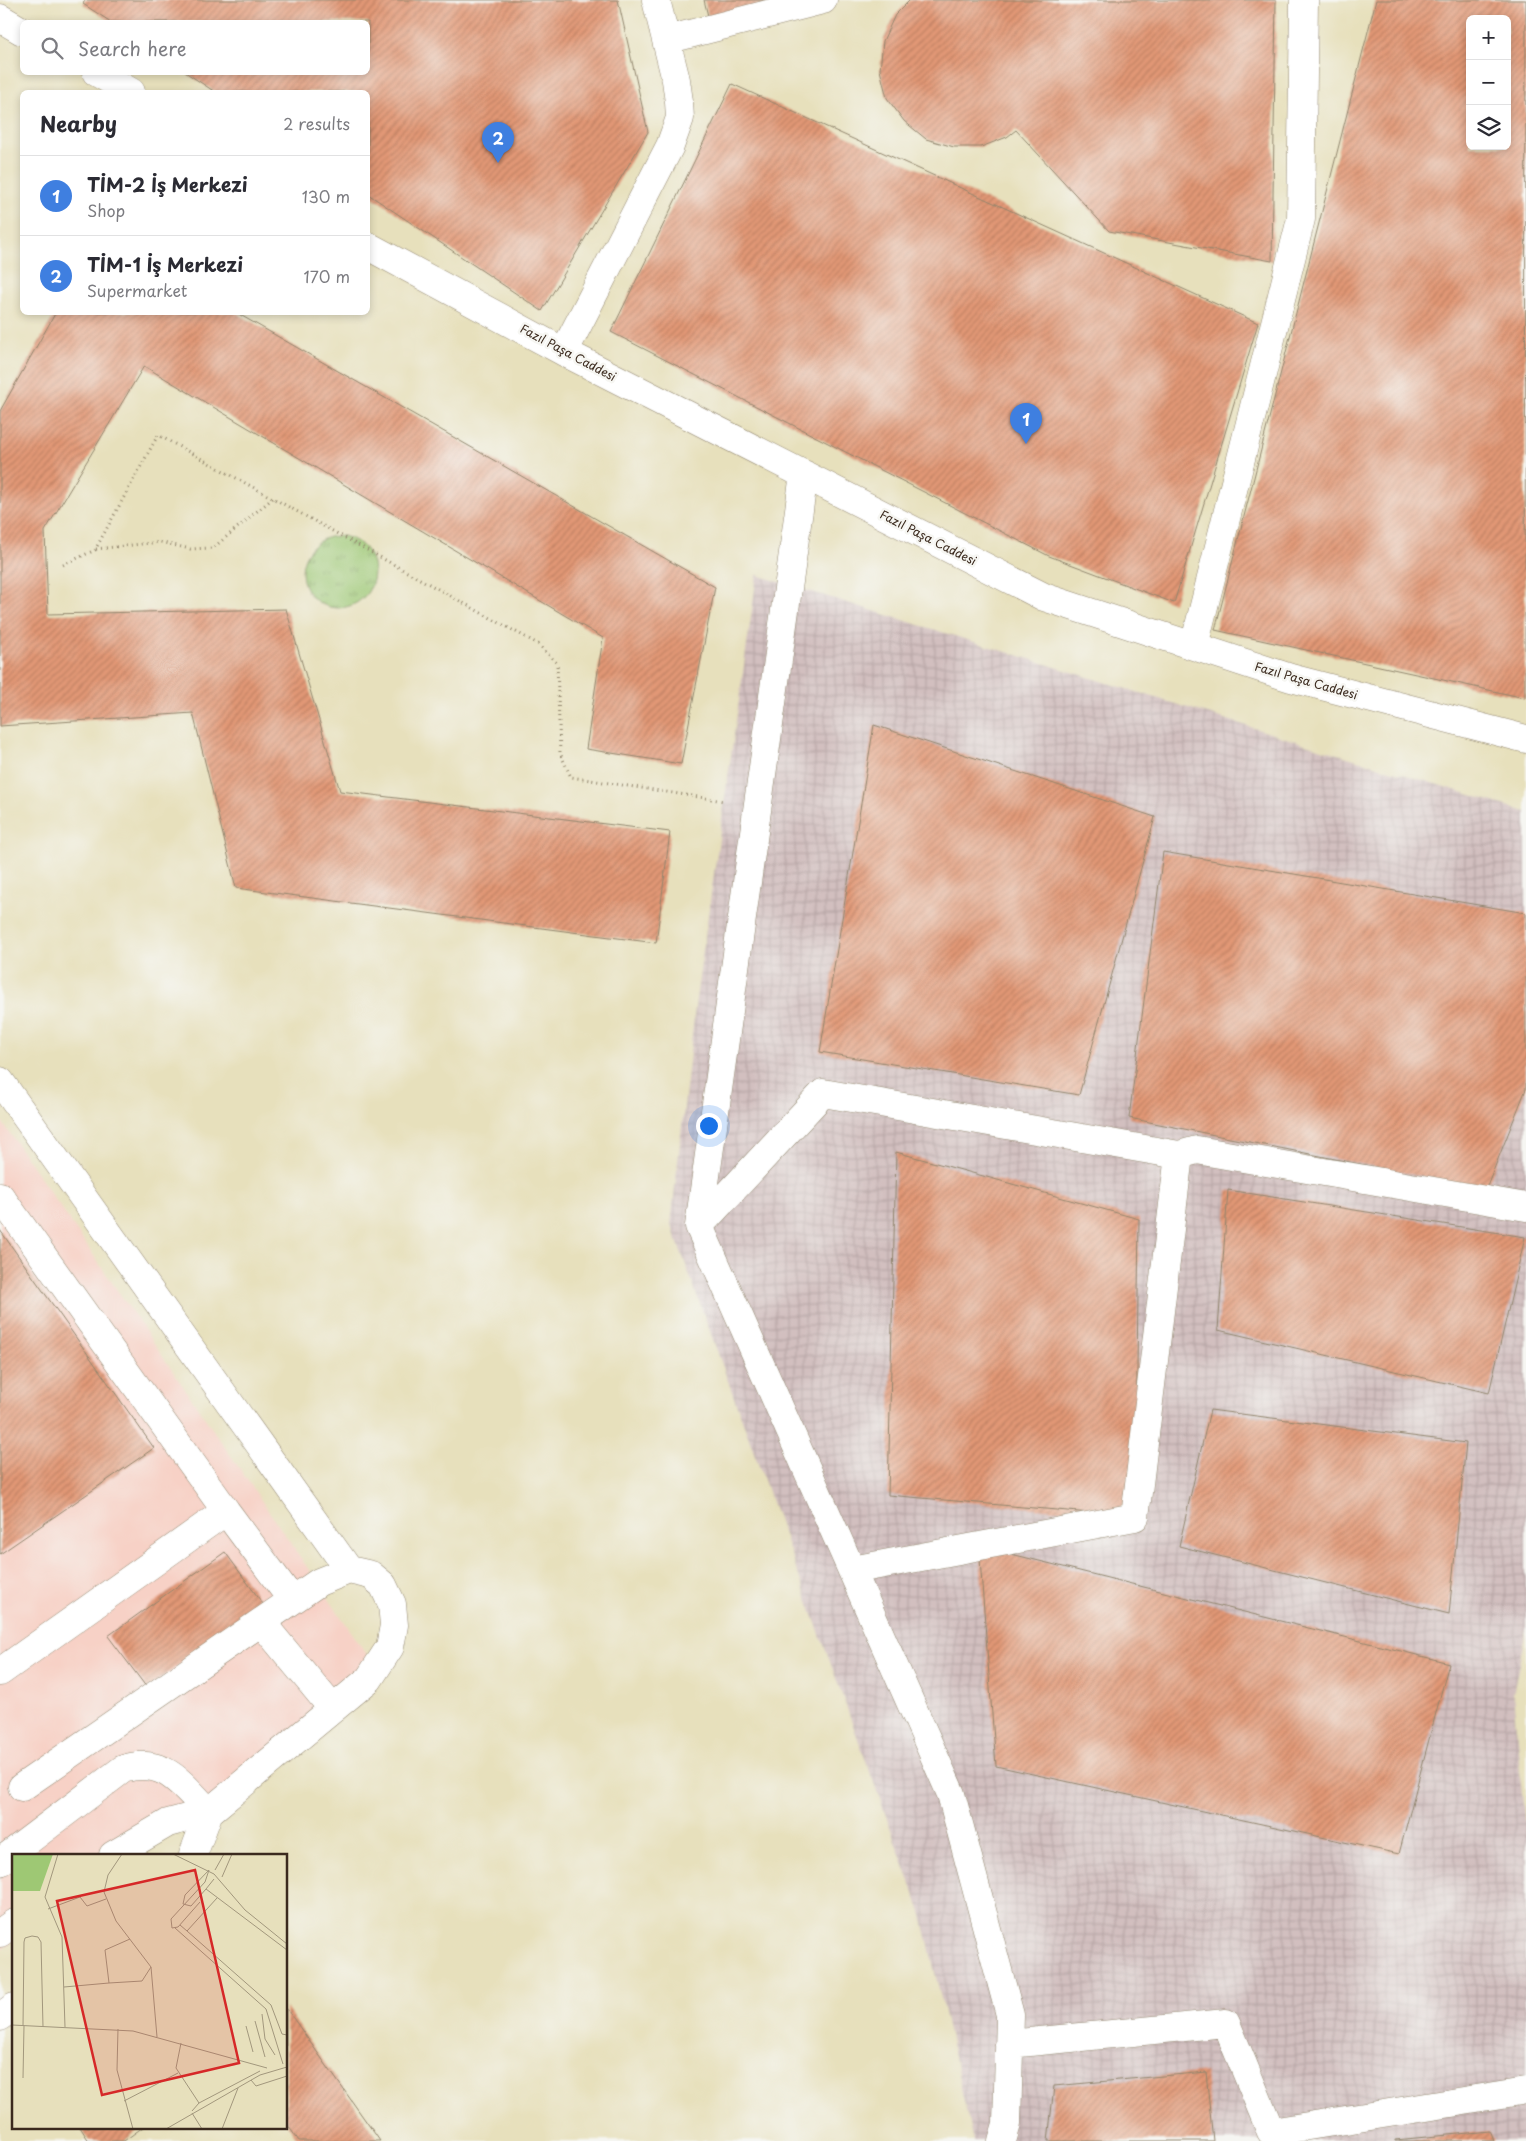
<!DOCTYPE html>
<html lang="en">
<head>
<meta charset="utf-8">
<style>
	:root { --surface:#fff; --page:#f7f7f7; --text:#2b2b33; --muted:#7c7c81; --line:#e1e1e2; --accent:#d1495b }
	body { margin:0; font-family:"Playpen Sans",sans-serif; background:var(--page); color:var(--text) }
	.controls { position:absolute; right:15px; top:15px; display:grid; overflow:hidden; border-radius:8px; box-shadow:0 2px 8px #0003 }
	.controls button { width:45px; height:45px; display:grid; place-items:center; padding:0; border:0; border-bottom:1px solid var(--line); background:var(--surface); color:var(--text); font:25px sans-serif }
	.you { position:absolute; left:708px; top:1125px; width:18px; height:18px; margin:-12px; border:4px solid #fff; border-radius:50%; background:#1a73e8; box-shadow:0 0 0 8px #1a73e833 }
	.badge { display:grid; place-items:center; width:32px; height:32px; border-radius:50%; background:var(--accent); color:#fff; font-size:16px; font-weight:700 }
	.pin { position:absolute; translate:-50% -41px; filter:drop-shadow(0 1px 2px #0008) }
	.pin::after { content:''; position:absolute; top:26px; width:18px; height:15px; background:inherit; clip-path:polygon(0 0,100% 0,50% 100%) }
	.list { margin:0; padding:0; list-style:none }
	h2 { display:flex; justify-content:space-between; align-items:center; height:65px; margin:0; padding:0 20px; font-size:21px }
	h2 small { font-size:16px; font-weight:400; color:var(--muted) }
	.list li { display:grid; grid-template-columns:32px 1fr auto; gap:15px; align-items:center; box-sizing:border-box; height:80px; padding:0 20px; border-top:1px solid var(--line) }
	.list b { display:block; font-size:19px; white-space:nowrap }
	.list p { margin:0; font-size:16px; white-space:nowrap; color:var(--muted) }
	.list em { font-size:16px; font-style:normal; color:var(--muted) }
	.icon { flex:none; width:28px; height:28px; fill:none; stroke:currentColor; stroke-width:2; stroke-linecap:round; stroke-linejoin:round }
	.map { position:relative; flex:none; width:1526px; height:2141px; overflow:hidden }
	.search { position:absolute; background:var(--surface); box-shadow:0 2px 8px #0003; left:20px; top:20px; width:350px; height:55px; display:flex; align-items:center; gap:12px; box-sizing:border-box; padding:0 18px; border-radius:8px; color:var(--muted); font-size:19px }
	.panel { position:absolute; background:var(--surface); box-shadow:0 2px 8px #0003; left:20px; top:90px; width:350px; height:225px; border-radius:8px }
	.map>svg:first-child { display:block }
	.built { fill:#f7d1c6 }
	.industrial { fill:url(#industrial-grid) }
	.park { fill:url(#park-tufts); stroke:#6c7949 }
	.building { fill:url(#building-hatch); fill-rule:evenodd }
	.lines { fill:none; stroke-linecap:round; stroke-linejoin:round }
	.minor-casing { stroke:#91856d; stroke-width:29 }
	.path { stroke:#91856d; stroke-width:3; stroke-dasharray:1 4; stroke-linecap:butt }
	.minor { stroke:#fff; stroke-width:28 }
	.labels { text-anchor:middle; stroke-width:5; stroke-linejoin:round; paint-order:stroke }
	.street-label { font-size:12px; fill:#3b2a1e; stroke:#f6f6f2 }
	.inset-road { fill:none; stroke:#a2977d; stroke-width:1 }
	.view { fill:#d62828; fill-opacity:0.15; stroke:#d62828; stroke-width:2.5 }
	.inset-edge { fill:none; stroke:#3b2a1e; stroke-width:2.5 }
</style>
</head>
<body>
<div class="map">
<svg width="1526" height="2141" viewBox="0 0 1526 2141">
	<defs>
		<pattern id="industrial-grid" width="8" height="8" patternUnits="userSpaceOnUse" patternTransform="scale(1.25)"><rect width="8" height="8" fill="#d2bfbf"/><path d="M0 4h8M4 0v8" fill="none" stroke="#b5a4a4"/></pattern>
		<pattern id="park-tufts" width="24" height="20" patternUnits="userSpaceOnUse" patternTransform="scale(1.25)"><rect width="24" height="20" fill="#9ec874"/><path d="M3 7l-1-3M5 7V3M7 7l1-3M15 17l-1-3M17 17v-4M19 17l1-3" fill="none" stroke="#82a35f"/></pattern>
		<pattern id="building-hatch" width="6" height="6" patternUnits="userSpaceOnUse" patternTransform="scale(1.25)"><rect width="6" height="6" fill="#e29876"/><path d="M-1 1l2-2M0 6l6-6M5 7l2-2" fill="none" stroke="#b87c60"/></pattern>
	</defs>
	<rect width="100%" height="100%" fill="#f6f6f2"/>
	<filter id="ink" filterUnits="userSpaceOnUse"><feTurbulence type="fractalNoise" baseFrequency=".02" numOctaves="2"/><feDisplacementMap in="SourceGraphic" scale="10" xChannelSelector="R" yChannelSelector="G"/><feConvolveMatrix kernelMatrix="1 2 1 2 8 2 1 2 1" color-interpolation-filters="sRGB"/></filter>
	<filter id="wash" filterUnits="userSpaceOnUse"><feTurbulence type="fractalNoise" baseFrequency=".0096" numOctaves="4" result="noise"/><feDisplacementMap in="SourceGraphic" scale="20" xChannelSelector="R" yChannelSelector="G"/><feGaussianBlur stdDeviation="1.12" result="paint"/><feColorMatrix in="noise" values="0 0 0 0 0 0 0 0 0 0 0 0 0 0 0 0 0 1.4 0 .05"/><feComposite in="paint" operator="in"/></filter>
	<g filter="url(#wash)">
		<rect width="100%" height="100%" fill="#e7e0bc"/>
		<path class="built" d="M0 1119 383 1678 135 1855H14V1941L0 1950Z"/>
		<path class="industrial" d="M757 575 1526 812V1630L1513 1694 1526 1838V2141H973L922 1915 671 1224 696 999Z"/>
		<path class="park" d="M302 572a36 36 0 1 1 72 0a36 36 0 1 1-72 0Z"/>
		<g id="blocks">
			<path class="building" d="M85 0H618L648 132 542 311 368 194V92H215L185 72H368V22H111L83 4Z
				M704 0H782L709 20Z
				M910 0H1276L1272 261 1109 231 1016 130 1007 137 981 147H954L926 139 904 121 887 98 880 70 883 41 895 15Z
				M1376 0H1526L1525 698 1215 630ZM1470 19H1507V146H1470Z
				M732 84 1258 323 1174 603 1049 556 611 332Z
				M56 312H235L715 587 681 764 586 749 603 638 144 366 45 531 48 614 286 609 340 791 670 832 656 943 236 888 193 713 0 726V411Z
				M874 725 1155 817 1079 1095 820 1052Z
				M1163 852 1526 913V1089L1486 1189 1129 1118Z
				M896 1152 1139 1219 1135 1517 888 1495Z
				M1228 1190 1525 1237 1489 1393 1218 1330Z
				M0 1230 154 1448 0 1554Z
				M1210 1410 1466 1443 1449 1614 1179 1546Z
				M979 1546 1449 1663 1399 1854 996 1766Z
				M225 1552 263 1604 147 1688 108 1636Z
				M286 2008 380 2141H299L286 2123Z
				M1206 2072 1213 2141H1048L1054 2086Z
				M80 2127H143L124 2141H89Z
				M1490 2131 1494 2141H1395V2140Z"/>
		</g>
	</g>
	<g filter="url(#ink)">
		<use href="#blocks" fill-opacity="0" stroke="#91856d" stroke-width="1"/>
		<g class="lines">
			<g class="minor-casing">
				<path id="minor" d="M0 18 22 31
					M666 40 823 0
					M96 72 131 92
					M368 246 564 352 1044 597 1291 678 1526 739
					M564 352 670 146 680 118 679 102 676 80 656 0
					M804 474 699 1226 951 1794 1010 2015 1007 2124 1002 2141
					M1194 646 1301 219 1304 0
					M0 1081 349 1570
					M1179 1155 1197 1150 1526 1207
					M0 1196 226 1511
					M699 1226 823 1093 1179 1155 1135 1517 852 1570
					M261 1622 333 1709
					M0 1672 226 1511 292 1600
					M22 1787 319 1582 349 1570 371 1575 383 1585 392 1604 394 1625 390 1647 369 1679 209 1812 168 1823 113 1855
					M193 1855 209 1812
					M0 1862 123 1769C165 1756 182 1785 209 1812
					M0 1933 14 1923
					M0 2017 14 2007
					M1009 2044 1226 2023 1271 2132 1526 2091"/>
			</g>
			<path class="path" d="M96 549 160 542 190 549 213 548 273 498
				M63 565 95 550 158 435 538 644 557 663 560 753 571 777 724 801"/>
			<use href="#minor" class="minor"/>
		</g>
	</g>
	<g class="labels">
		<g class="street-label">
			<text transform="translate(568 353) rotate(28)" y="4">Fazıl Paşa Caddesi</text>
			<text transform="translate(928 538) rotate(27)" y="4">Fazıl Paşa Caddesi</text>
			<text transform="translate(1306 681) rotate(16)" y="4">Fazıl Paşa Caddesi</text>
		</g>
	</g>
	<g transform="translate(12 1854)">
		<rect width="275" height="275" fill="#e7e0bc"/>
		<path d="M0 0H41L28 37H0Z" fill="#9ec874"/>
		<path class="inset-road" d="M46 0 33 43 50 83 53 173M110 0 96 21 92 38 104 67 139 113 145 183M161 0 202 20 233 56 275 90M203 16 212 0M210 23 220 0M202 25 194 35 275 96M188 48 166 73 160 74 159 65 193 28 197 16M171 50 173 41 197 16M171 50 179 52 194 35M36 55 68 43 75 52 94 45M168 71 175 77 205 44M163 74 254 155 271 210M175 77 259 151 270 180 275 181M118 85 93 96 97 129 130 127 139 113M52 133 97 129M250 160 253 185 263 201M243 167 253 203M0 171 121 177 255 214M11 172 12 88 13 84 20 82 26 83 29 88 31 173M234 172 241 198M106 175 105 216 121 275M169 189 164 214 187 249M11 224 12 172M239 226 244 232 275 222M112 247 166 219M180 257 187 249 248 217M180 259 190 275M154 275 248 221 275 213M210 275 226 234"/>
		<path class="view" d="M183 16 227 209 90 241 45 47Z"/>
		<rect width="275" height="275" class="inset-edge"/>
	</g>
</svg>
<div class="controls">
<button>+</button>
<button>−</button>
<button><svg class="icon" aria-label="layers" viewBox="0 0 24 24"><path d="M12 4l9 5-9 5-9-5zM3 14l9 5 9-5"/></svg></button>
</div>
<div class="you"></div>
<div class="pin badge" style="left:1026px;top:444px;background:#3f7fe0">1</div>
<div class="pin badge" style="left:498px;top:163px;background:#3f7fe0">2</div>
<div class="search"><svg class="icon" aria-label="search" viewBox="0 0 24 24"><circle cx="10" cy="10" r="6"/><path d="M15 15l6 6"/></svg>Search here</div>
<section class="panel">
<h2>Nearby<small>2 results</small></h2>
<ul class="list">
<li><span class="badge" style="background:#3f7fe0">1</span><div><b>TİM-2 İş Merkezi</b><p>Shop</p></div><em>130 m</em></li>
<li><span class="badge" style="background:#3f7fe0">2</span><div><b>TİM-1 İş Merkezi</b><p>Supermarket</p></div><em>170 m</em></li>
</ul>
</section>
</div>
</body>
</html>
